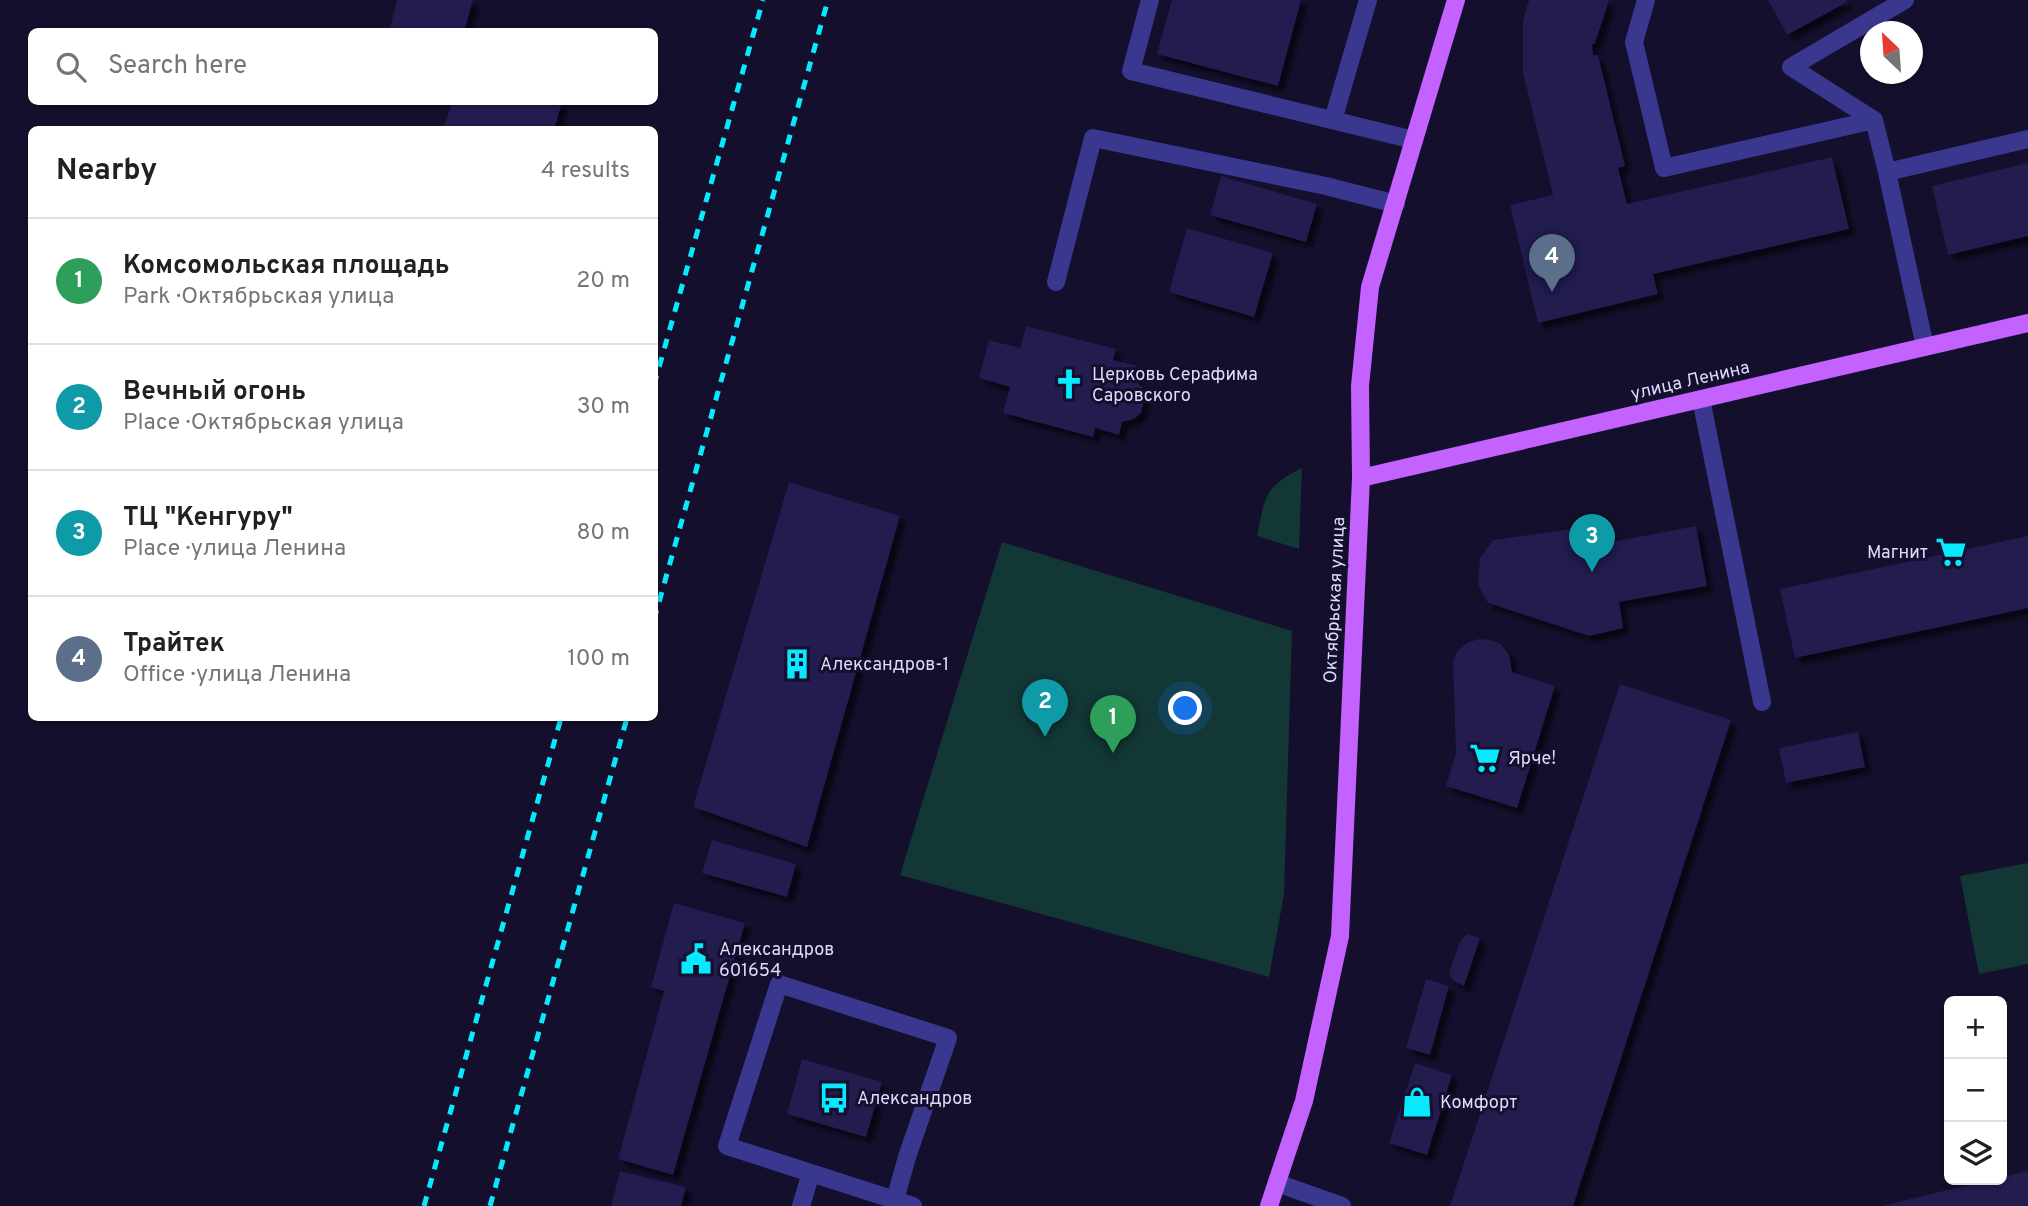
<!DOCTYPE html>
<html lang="en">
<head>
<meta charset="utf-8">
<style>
	:root { --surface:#fff; --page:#f2f2f2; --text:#202124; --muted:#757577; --line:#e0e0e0; --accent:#157b87 }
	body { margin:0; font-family:Overpass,sans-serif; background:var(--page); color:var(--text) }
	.controls { position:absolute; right:21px; bottom:21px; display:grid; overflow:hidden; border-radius:10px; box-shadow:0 2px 5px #0004 }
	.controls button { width:63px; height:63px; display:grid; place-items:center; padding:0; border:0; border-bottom:2px solid var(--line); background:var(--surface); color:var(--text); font:35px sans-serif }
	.compass { position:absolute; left:1860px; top:21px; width:63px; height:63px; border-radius:50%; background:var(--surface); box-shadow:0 2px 5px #0004; rotate:335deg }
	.you { position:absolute; left:1186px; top:709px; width:24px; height:24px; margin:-18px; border:5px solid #fff; border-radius:50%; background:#1a73e8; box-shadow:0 0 0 10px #1a73e833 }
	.badge { display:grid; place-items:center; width:46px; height:46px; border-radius:50%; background:var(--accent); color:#fff; font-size:23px; font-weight:700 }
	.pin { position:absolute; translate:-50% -58px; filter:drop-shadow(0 2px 4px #0008) }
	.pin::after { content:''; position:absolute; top:37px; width:24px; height:21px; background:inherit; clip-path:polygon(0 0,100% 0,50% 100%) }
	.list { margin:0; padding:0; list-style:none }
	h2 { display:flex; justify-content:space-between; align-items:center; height:91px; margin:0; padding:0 28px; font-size:30px }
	h2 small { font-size:23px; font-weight:400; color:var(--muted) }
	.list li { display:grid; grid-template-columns:46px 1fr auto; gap:21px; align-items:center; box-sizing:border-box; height:126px; padding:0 28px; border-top:2px solid var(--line) }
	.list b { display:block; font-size:26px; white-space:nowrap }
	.list p { margin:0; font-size:23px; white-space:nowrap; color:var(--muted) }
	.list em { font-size:23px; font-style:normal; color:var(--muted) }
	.icon { flex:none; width:38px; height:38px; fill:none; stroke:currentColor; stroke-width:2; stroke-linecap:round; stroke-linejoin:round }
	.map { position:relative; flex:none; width:2028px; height:1206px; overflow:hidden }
	.search { position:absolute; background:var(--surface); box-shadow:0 2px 5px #0004; left:28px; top:28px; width:630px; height:77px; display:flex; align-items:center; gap:18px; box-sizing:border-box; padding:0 24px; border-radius:10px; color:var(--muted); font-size:26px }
	.panel { position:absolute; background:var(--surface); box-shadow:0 2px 5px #0004; left:28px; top:126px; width:630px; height:595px; border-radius:10px }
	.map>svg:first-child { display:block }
	.green { fill:#123735 }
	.building { fill:#241a4f; filter:url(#shadow) }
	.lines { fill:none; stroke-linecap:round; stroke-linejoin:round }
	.minor { stroke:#3a378f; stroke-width:18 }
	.major { stroke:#c362ff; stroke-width:18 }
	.rail { stroke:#07e9ff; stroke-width:5; stroke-dasharray:10 9; stroke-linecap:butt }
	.labels { text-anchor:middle; stroke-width:6; stroke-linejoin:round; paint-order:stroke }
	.poi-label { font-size:18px; fill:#dedbff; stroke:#140f2c; text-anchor:start }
	.street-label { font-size:18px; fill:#dedbff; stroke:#140f2c }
</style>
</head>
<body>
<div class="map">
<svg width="2028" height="1206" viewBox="0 0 2028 1206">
	<defs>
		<filter id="shadow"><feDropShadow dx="6" dy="6" stdDeviation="2" flood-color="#0009"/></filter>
	</defs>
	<rect width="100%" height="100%" fill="#140f2c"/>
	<path class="green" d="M1302 468 1299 549 1257 536C1265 496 1264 487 1302 468Z
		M1002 542 1292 631 1284 894 1269 977 900 875Z
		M2028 863V964L1979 974 1960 876Z"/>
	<path class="building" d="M397 0H473L464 32H389Z
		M1172 0H1301L1278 86 1157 54Z
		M1529 0H1609L1595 43 1592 45 1593 55H1598L1625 166 1618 168 1627 204 1832 157 1849 229 1653 274 1658 294 1538 323 1510 205 1553 195 1523 73V20Z
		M1768 0H1846L1847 2 1787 35Z
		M452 102H562L554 130H443Z
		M2028 163V236L1948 255 1932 186Z
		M1221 176 1317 204 1306 242 1210 215Z
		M1187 228 1273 253 1254 317 1169 292Z
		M1026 326 1116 349 1113 360 1137 366 1134 379 1142 387 1145 395 1141 413 1134 419 1122 422 1119 435 1095 428 1093 437 1003 413 1010 387 979 378 989 340 1020 348Z
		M789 482 900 516 807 847 693 807Z
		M1600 525 1606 543 1696 526 1707 586 1619 602 1623 628 1589 636 1488 603 1478 585 1480 558 1493 540Z
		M2028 536V608L1795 658 1780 589Z
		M1478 639 1490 640 1501 644 1509 654 1512 672 1555 686 1517 808 1446 786 1456 753 1453 661 1458 650 1467 643Z
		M1620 684 1731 720 1573 1206H1450Z
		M1858 732 1865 767 1786 783 1779 748Z
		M712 840 796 864 787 897 702 873Z
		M674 903 745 923 673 1175 618 1159 664 991 651 987Z
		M1468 934 1480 938 1464 986 1453 981 1449 973 1461 939Z
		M1426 979 1449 986 1430 1055 1406 1048Z
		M802 1059 882 1082 866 1137 787 1114Z
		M1415 1063 1452 1075 1427 1155 1389 1143Z
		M620 1171 686 1187 681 1206H611Z
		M2028 1171V1206H1881L1990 1180H2002V1177Z"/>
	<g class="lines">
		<path class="minor" d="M1150 0 1131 71 1414 140
			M1646 0 1634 42 1664 168 1874 120 1887 172
			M1333 120 1368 0
			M1874 120 1791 67 1905 0
			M1056 282 1093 138 1326 186 1396 204
			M1925 347 1887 172 2028 139
			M1701 399 1762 702
			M779 984 948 1038 907 1157 895 1200 727 1146Z
			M1277 1183 1342 1206
			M895 1200 913 1206
			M801 1206 811 1173"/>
		<path class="major" d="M1361 478 2028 323
			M1269 1206 1304 1101 1340 936 1361 478 1360 386 1370 287 1456 0"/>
		<path class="rail" d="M654 385 763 0
			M654 620 828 0
			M424 1206 561 718
			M490 1206 627 718"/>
	</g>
	<defs>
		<g id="church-bare" transform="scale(2.415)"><path d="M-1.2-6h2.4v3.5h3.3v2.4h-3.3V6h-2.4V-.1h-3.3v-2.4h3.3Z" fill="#07e9ff" stroke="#140f2c" stroke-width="2.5" paint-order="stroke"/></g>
		<g id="supermarket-bare" transform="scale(2.415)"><path d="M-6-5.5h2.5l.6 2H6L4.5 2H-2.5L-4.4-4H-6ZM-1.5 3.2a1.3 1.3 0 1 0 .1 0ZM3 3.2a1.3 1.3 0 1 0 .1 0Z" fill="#07e9ff" stroke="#140f2c" stroke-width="2.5" paint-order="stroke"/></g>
		<g id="building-bare" transform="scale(2.415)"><path d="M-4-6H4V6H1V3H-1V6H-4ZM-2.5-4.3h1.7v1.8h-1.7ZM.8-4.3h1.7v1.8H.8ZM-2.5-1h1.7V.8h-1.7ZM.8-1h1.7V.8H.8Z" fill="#07e9ff" stroke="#140f2c" stroke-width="2.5" paint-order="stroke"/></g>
		<g id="civic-bare" transform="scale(2.415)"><path d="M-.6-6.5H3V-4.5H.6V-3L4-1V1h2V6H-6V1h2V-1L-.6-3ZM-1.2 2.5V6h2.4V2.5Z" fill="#07e9ff" stroke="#140f2c" stroke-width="2.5" paint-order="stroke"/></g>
		<g id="bus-bare" transform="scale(2.415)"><path d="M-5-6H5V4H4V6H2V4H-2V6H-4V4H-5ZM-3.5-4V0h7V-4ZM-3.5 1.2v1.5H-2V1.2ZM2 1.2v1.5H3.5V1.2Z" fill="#07e9ff" stroke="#140f2c" stroke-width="2.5" paint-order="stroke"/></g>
		<g id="shop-bare" transform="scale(2.415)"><path d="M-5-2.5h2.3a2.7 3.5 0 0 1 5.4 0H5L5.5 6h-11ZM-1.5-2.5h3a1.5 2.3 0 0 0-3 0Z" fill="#07e9ff" stroke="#140f2c" stroke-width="2.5" paint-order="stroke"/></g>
	</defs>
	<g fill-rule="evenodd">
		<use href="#church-bare" x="1069" y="384"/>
		<use href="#supermarket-bare" x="1951" y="552"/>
		<use href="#building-bare" x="797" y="664"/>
		<use href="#supermarket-bare" x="1485" y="758"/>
		<use href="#civic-bare" x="696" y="959"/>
		<use href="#bus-bare" x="834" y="1098"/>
		<use href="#shop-bare" x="1417" y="1102"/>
	</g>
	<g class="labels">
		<g class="poi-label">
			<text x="1092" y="380">Церковь Серафима<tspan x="1092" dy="21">Саровского</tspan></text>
			<text x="1928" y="558" text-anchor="end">Магнит</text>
			<text x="820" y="670">Александров-1</text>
			<text x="1508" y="764">Ярче!</text>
			<text x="719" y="955">Александров<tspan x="719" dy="21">601654</tspan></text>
			<text x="857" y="1104">Александров</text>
			<text x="1440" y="1108">Комфорт</text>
		</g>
		<g class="street-label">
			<text transform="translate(1690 380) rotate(-13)" y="6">улица Ленина</text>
			<text transform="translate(1334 600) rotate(-87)" y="6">Октябрьская улица</text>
		</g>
	</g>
</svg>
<div class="controls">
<button>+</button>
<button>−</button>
<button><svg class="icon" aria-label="layers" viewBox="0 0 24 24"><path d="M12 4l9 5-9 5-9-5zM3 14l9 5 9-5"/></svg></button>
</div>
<svg class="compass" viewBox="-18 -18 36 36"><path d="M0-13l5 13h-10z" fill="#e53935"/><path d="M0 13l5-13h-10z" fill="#757577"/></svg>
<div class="you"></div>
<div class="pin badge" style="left:1113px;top:753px;background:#2e9e5b">1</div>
<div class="pin badge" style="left:1045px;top:737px;background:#0f9aa8">2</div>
<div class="pin badge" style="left:1592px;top:572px;background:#0f9aa8">3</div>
<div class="pin badge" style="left:1552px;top:292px;background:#5c6f8a">4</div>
<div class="search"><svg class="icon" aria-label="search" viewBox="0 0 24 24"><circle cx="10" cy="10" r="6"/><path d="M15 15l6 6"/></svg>Search here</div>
<section class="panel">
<h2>Nearby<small>4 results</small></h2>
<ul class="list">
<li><span class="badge" style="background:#2e9e5b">1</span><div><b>Комсомольская площадь</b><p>Park · Октябрьская улица</p></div><em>20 m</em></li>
<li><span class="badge" style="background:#0f9aa8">2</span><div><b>Вечный огонь</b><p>Place · Октябрьская улица</p></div><em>30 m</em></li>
<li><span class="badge" style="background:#0f9aa8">3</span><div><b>ТЦ &quot;Кенгуру&quot;</b><p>Place · улица Ленина</p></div><em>80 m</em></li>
<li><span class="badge" style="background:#5c6f8a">4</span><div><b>Трайтек</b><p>Office · улица Ленина</p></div><em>100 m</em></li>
</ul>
</section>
</div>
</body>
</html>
